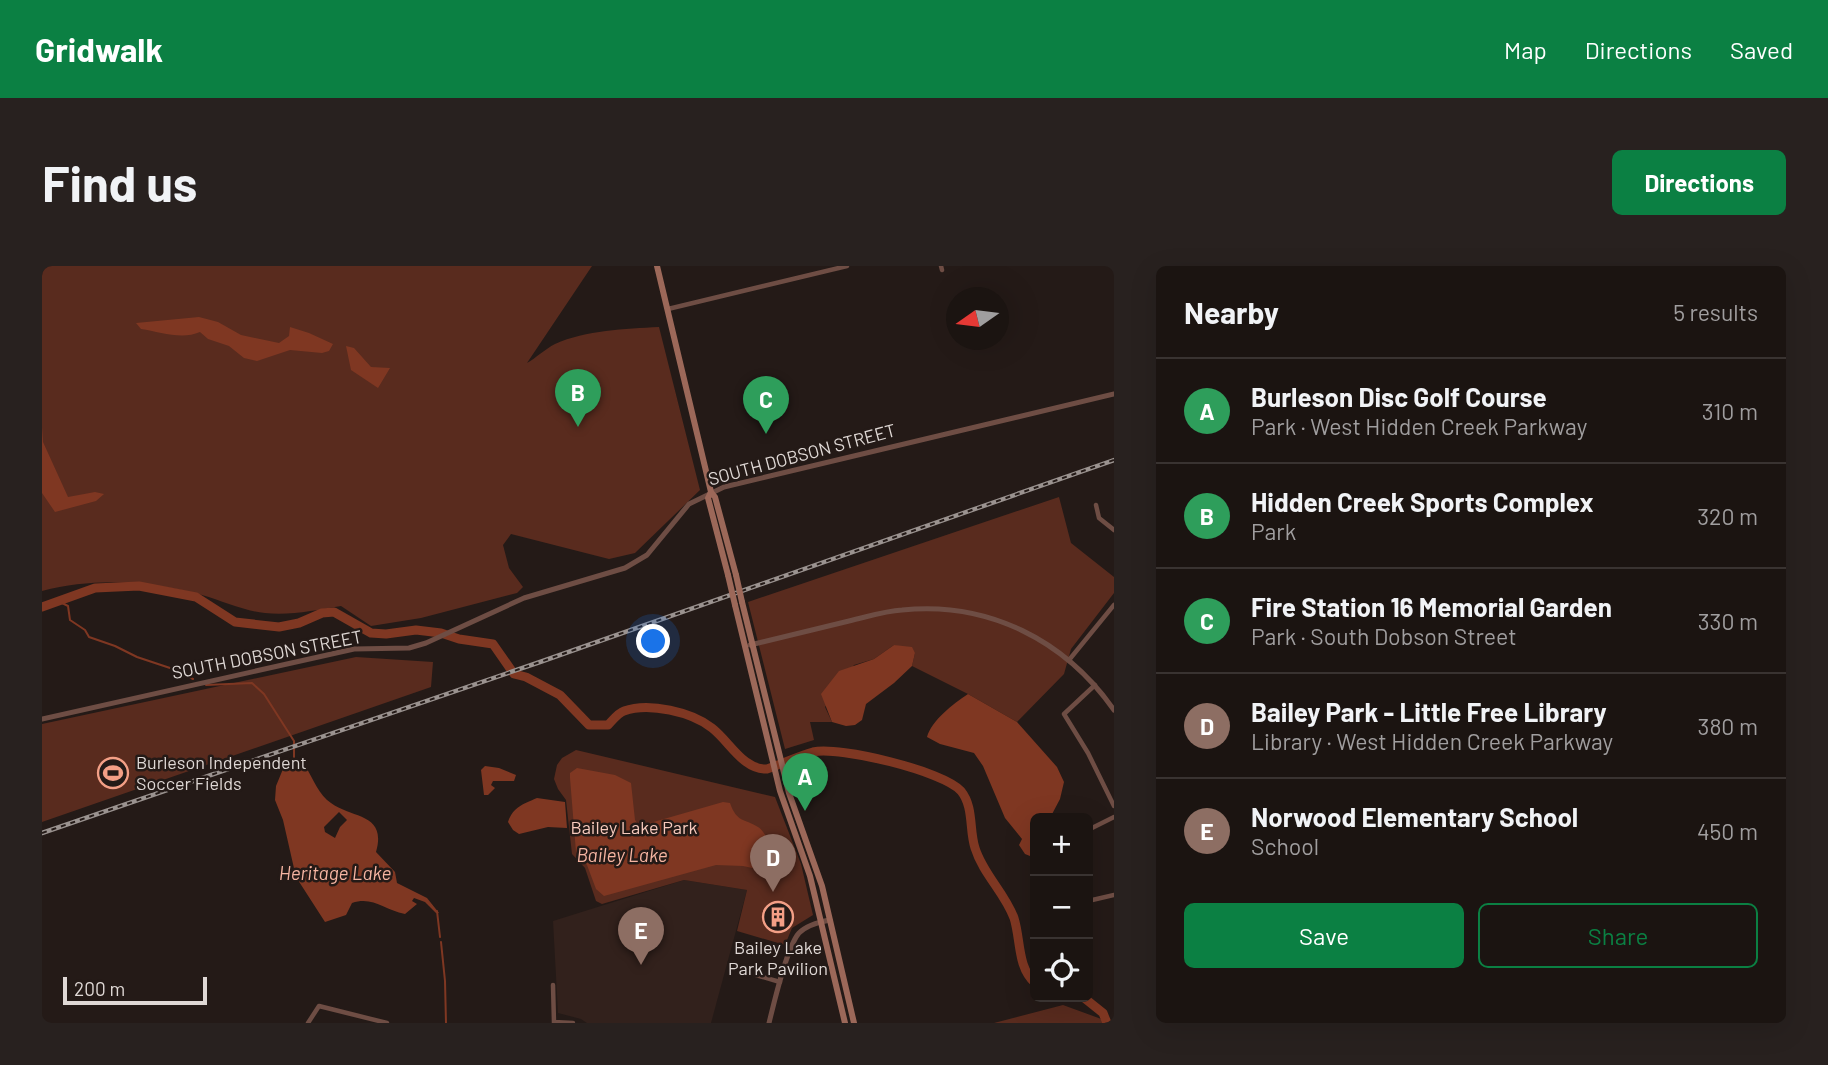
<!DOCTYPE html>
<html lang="en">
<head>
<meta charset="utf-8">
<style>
	:root { --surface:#1b1411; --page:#28211f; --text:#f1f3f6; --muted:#a09e9f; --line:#393331; --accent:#0b8043 }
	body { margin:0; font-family:Barlow,sans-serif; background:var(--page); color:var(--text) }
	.controls { position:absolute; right:21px; bottom:21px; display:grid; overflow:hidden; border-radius:10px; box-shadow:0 7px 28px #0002 }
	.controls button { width:63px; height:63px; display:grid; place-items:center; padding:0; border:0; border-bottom:2px solid var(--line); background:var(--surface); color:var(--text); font:35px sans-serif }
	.compass { position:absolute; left:904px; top:21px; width:63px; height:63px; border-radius:50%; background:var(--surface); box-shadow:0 7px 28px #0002; rotate:256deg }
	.scale { position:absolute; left:21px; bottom:18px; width:144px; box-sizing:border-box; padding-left:7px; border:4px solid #dfd8d5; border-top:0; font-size:19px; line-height:24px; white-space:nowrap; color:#dfd8d5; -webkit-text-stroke:5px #241a17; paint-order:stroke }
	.you { position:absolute; left:612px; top:376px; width:24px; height:24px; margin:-18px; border:5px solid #fff; border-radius:50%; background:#1a73e8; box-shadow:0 0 0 10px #1a73e833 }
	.badge { display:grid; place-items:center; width:46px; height:46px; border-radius:50%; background:var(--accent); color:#fff; font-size:23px; font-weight:700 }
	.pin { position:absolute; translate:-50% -58px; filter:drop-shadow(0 2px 4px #0008) }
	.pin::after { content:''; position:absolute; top:37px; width:24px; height:21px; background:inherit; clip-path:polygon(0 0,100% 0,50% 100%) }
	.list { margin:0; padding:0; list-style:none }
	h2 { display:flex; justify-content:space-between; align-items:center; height:91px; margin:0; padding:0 28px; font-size:30px }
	h2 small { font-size:23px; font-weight:400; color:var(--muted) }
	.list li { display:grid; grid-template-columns:46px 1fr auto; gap:21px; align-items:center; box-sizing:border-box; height:105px; padding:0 28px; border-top:2px solid var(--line) }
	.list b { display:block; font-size:26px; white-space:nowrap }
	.list p { margin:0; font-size:23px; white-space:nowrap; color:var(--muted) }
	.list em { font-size:23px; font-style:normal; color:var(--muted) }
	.actions { display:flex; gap:14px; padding:21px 28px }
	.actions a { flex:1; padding:16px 0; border:2px solid var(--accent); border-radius:10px; text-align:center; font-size:24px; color:var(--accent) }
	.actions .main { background:var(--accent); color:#fff }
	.icon { flex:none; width:38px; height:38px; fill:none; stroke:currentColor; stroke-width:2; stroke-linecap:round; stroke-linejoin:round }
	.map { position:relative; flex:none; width:1072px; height:757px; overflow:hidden; border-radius:10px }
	header { display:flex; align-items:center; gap:42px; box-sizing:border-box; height:98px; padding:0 35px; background:var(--accent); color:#fff }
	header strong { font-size:33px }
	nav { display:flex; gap:38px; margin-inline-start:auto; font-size:24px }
	.intro { display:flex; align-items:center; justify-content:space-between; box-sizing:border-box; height:168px; padding:0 42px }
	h1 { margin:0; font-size:49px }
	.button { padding:18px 32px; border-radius:10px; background:var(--accent); color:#fff; font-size:24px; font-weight:700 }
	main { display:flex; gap:42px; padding:0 42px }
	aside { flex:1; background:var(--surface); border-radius:10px; box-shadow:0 7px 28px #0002 }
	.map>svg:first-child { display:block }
	.built { fill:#32211c }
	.green { fill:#592b1e }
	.water { fill:#7f3722; fill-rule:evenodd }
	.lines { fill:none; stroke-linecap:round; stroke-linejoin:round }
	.stream { stroke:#7f3722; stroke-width:2 }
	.river { stroke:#7f3722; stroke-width:9 }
	.minor { stroke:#6e4d44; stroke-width:4.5 }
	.tertiary { stroke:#6e4d44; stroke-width:5 }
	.secondary { stroke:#9c6859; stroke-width:6 }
	.rail-casing { stroke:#9a928f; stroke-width:4.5 }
	.rail { stroke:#241a17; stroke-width:2; stroke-dasharray:5; stroke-linecap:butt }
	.secondary-bridge { stroke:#9c6859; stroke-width:6 }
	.labels { text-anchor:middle; stroke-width:5; stroke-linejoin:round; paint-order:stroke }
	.street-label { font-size:18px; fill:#dfd8d5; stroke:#241a17 }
	.poi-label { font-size:18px; fill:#dfd8d5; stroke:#241a17; text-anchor:start }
	.park-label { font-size:18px; fill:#f7cabd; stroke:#241a17 }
	.water-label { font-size:19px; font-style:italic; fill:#f6b5a2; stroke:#241a17 }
</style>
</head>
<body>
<header>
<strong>Gridwalk</strong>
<nav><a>Map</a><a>Directions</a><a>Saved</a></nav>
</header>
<div class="intro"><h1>Find us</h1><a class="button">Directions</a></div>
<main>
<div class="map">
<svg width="1072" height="757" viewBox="0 0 1072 757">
	<rect width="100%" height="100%" fill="#241a17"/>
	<path class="built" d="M642 614 705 624 669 757H545L539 753 516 747 511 655Z"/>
	<path class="green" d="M0 0H550L485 97C494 92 503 83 513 78 544 64 583 63 617 61L658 224 593 287 567 293 469 268 461 279 467 302 481 321 475 327 379 352 329 360 299 340C275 344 247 350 223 347 202 345 181 335 160 329 106 315 55 311 0 325Z
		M1017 231 1029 277 1072 311V327L1029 383 1022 408 975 456 926 428 870 400 873 387 852 379 832 393 812 399 783 441 790 456H768L772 474 743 483 706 336Z
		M314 391 391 396 389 421 0 556V458Z
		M534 484 733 531 759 598 771 649 750 662 743 679 695 665 705 624 642 614 560 638 554 635 543 602 530 588 524 534 516 523 512 513 515 499 520 492Z
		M1021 739 1062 754 1063 757H952Z"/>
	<path class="water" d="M157 51 176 56 199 69 237 77 247 70 248 61 267 67 291 78 287 85 280 87 248 84 215 95 202 92 187 80 166 73 158 66C140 74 118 66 99 63L94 57Z
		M304 80 312 82 329 101 348 102 336 122 309 104Z
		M0 161 1 176 26 231 53 226 62 228 54 235 13 246 0 227Z
		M852 379 870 381 873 387 870 400 852 417 824 438 820 454 813 459 804 460 790 456 779 428 797 405 832 393Z
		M926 428 975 456 1015 501 1022 516 1018 533 1008 552H993V592L983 588 977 579 980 573 963 552 941 500 932 487 898 478 885 471C890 454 911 438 926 428Z
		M246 499 264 501C271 513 277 529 289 537 311 553 345 547 334 586L353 606 355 617 385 632 397 647H394L383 636 372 632 370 635 375 638 363 648C342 644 331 630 310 637L304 649 283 656 254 611 241 554 233 534 234 520 241 503ZM297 546 305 554 298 561 293 572 283 566 282 561Z
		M443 500 457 502 474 509 472 515H451L449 519 453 522 446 529H442L439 504Z
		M535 502 573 509 589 517 593 554 596 558 601 559 681 536 688 537C695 557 702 552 716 561 725 566 732 589 733 598L725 605 701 600 674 599 562 630 554 623 545 599 534 586 528 512V507Z
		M495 532 523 536 525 562 506 561 477 568 471 564 466 556C471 541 481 538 495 532Z"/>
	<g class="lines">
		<path class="stream" d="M16 335 26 340 28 354 43 364 47 371 73 380 95 391 134 404 151 413
			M164 419 210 417 222 428 252 475V498
			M395 645 398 671
			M399 676 403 715 404 757"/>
		<path class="river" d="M0 341 53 322 97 320 154 331 193 356 237 361 257 357 280 347 292 346 329 367 344 368 374 364 399 367 417 373 451 378 472 408 484 411 518 429 547 459H566C571 454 576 447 582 445 607 436 650 446 670 462 688 476 701 504 725 503 740 498 756 490 771 486 798 480 901 505 919 525 932 541 927 564 933 582 941 608 963 627 972 652 979 674 975 701 993 717
			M1041 731 1061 747 1065 757"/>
		<path class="minor" d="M899 0 900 4
			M626 43 805 0
			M1054 239 1057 252 1072 264
			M1027 394 1072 339
			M1053 419 1022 448 1046 487 1072 540
			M1046 564 1072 551
			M1046 635 1072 629
			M714 709 738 716
			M511 719 512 757
			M512 756 531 757
			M266 757 277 740 345 757"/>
		<path class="tertiary" d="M708 379C741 371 774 363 807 355 825 351 842 345 860 344 946 335 1023 374 1072 444
			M0 453 312 383 367 382 384 377 482 332 583 302 605 289 647 238 682 221 1072 128
			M727 757C732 737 745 680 757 667 765 659 777 656 788 654"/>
		<path class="secondary" d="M615 0 669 226 673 231 694 309
			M669 226 666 232 686 309
			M700 336 747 527 780 620 812 757
			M693 339 738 525 768 610 803 757"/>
		<g class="rail-casing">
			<path id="rail" d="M0 567 498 396 1072 194"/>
		</g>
		<use href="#rail" class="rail"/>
		<path class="secondary-bridge" d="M686 309 693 339
			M694 309 700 336"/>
	</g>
	<defs>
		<g id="stadium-ring" transform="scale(1.575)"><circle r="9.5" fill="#241a17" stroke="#f39f86" stroke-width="1.5"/><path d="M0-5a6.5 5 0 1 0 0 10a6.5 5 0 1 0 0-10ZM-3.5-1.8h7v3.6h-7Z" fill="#f39f86"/></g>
		<g id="building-ring" transform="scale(1.575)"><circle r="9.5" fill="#241a17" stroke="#f39f86" stroke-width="1.5"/><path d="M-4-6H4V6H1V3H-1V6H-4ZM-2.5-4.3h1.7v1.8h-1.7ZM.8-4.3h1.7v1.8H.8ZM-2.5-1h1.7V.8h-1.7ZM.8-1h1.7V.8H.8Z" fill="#f39f86"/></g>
	</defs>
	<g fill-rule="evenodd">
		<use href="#stadium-ring" x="71" y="507"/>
		<use href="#building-ring" x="736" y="651"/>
	</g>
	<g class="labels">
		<g class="street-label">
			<text transform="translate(760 189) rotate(-15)" y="6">SOUTH DOBSON STREET</text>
			<text transform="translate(225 389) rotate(-11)" y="6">SOUTH DOBSON STREET</text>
		</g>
		<g class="poi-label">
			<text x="94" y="503">Burleson Independent<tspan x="94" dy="21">Soccer Fields</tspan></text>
			<text x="736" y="688" text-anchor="middle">Bailey Lake<tspan x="736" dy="21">Park Pavilion</tspan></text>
		</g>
		<g class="park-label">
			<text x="592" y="568">Bailey Lake Park</text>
		</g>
		<g class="water-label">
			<text x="580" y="596">Bailey Lake</text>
			<text x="293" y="614">Heritage Lake</text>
		</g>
	</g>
</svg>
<div class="controls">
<button>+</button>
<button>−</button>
<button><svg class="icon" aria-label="locate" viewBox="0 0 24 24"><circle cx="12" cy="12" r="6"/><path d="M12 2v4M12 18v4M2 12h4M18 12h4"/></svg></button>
</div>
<svg class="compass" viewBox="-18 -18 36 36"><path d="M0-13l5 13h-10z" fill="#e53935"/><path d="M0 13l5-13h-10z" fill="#a09e9f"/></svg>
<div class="scale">200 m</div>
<div class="you"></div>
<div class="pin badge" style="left:763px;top:545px;background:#2e9e5b">A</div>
<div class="pin badge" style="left:536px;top:161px;background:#2e9e5b">B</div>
<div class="pin badge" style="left:724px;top:168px;background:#2e9e5b">C</div>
<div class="pin badge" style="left:731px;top:626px;background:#8d6e63">D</div>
<div class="pin badge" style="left:599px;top:699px;background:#8d6e63">E</div>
</div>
<aside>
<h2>Nearby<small>5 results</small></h2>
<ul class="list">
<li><span class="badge" style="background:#2e9e5b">A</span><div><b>Burleson Disc Golf Course</b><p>Park · West Hidden Creek Parkway</p></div><em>310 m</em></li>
<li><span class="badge" style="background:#2e9e5b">B</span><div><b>Hidden Creek Sports Complex</b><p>Park</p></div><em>320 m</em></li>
<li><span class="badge" style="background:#2e9e5b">C</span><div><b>Fire Station 16 Memorial Garden</b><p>Park · South Dobson Street</p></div><em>330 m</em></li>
<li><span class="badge" style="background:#8d6e63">D</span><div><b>Bailey Park - Little Free Library</b><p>Library · West Hidden Creek Parkway</p></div><em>380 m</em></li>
<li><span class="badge" style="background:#8d6e63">E</span><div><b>Norwood Elementary School</b><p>School</p></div><em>450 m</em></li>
</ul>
<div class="actions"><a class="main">Save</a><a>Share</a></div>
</aside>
</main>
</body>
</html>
